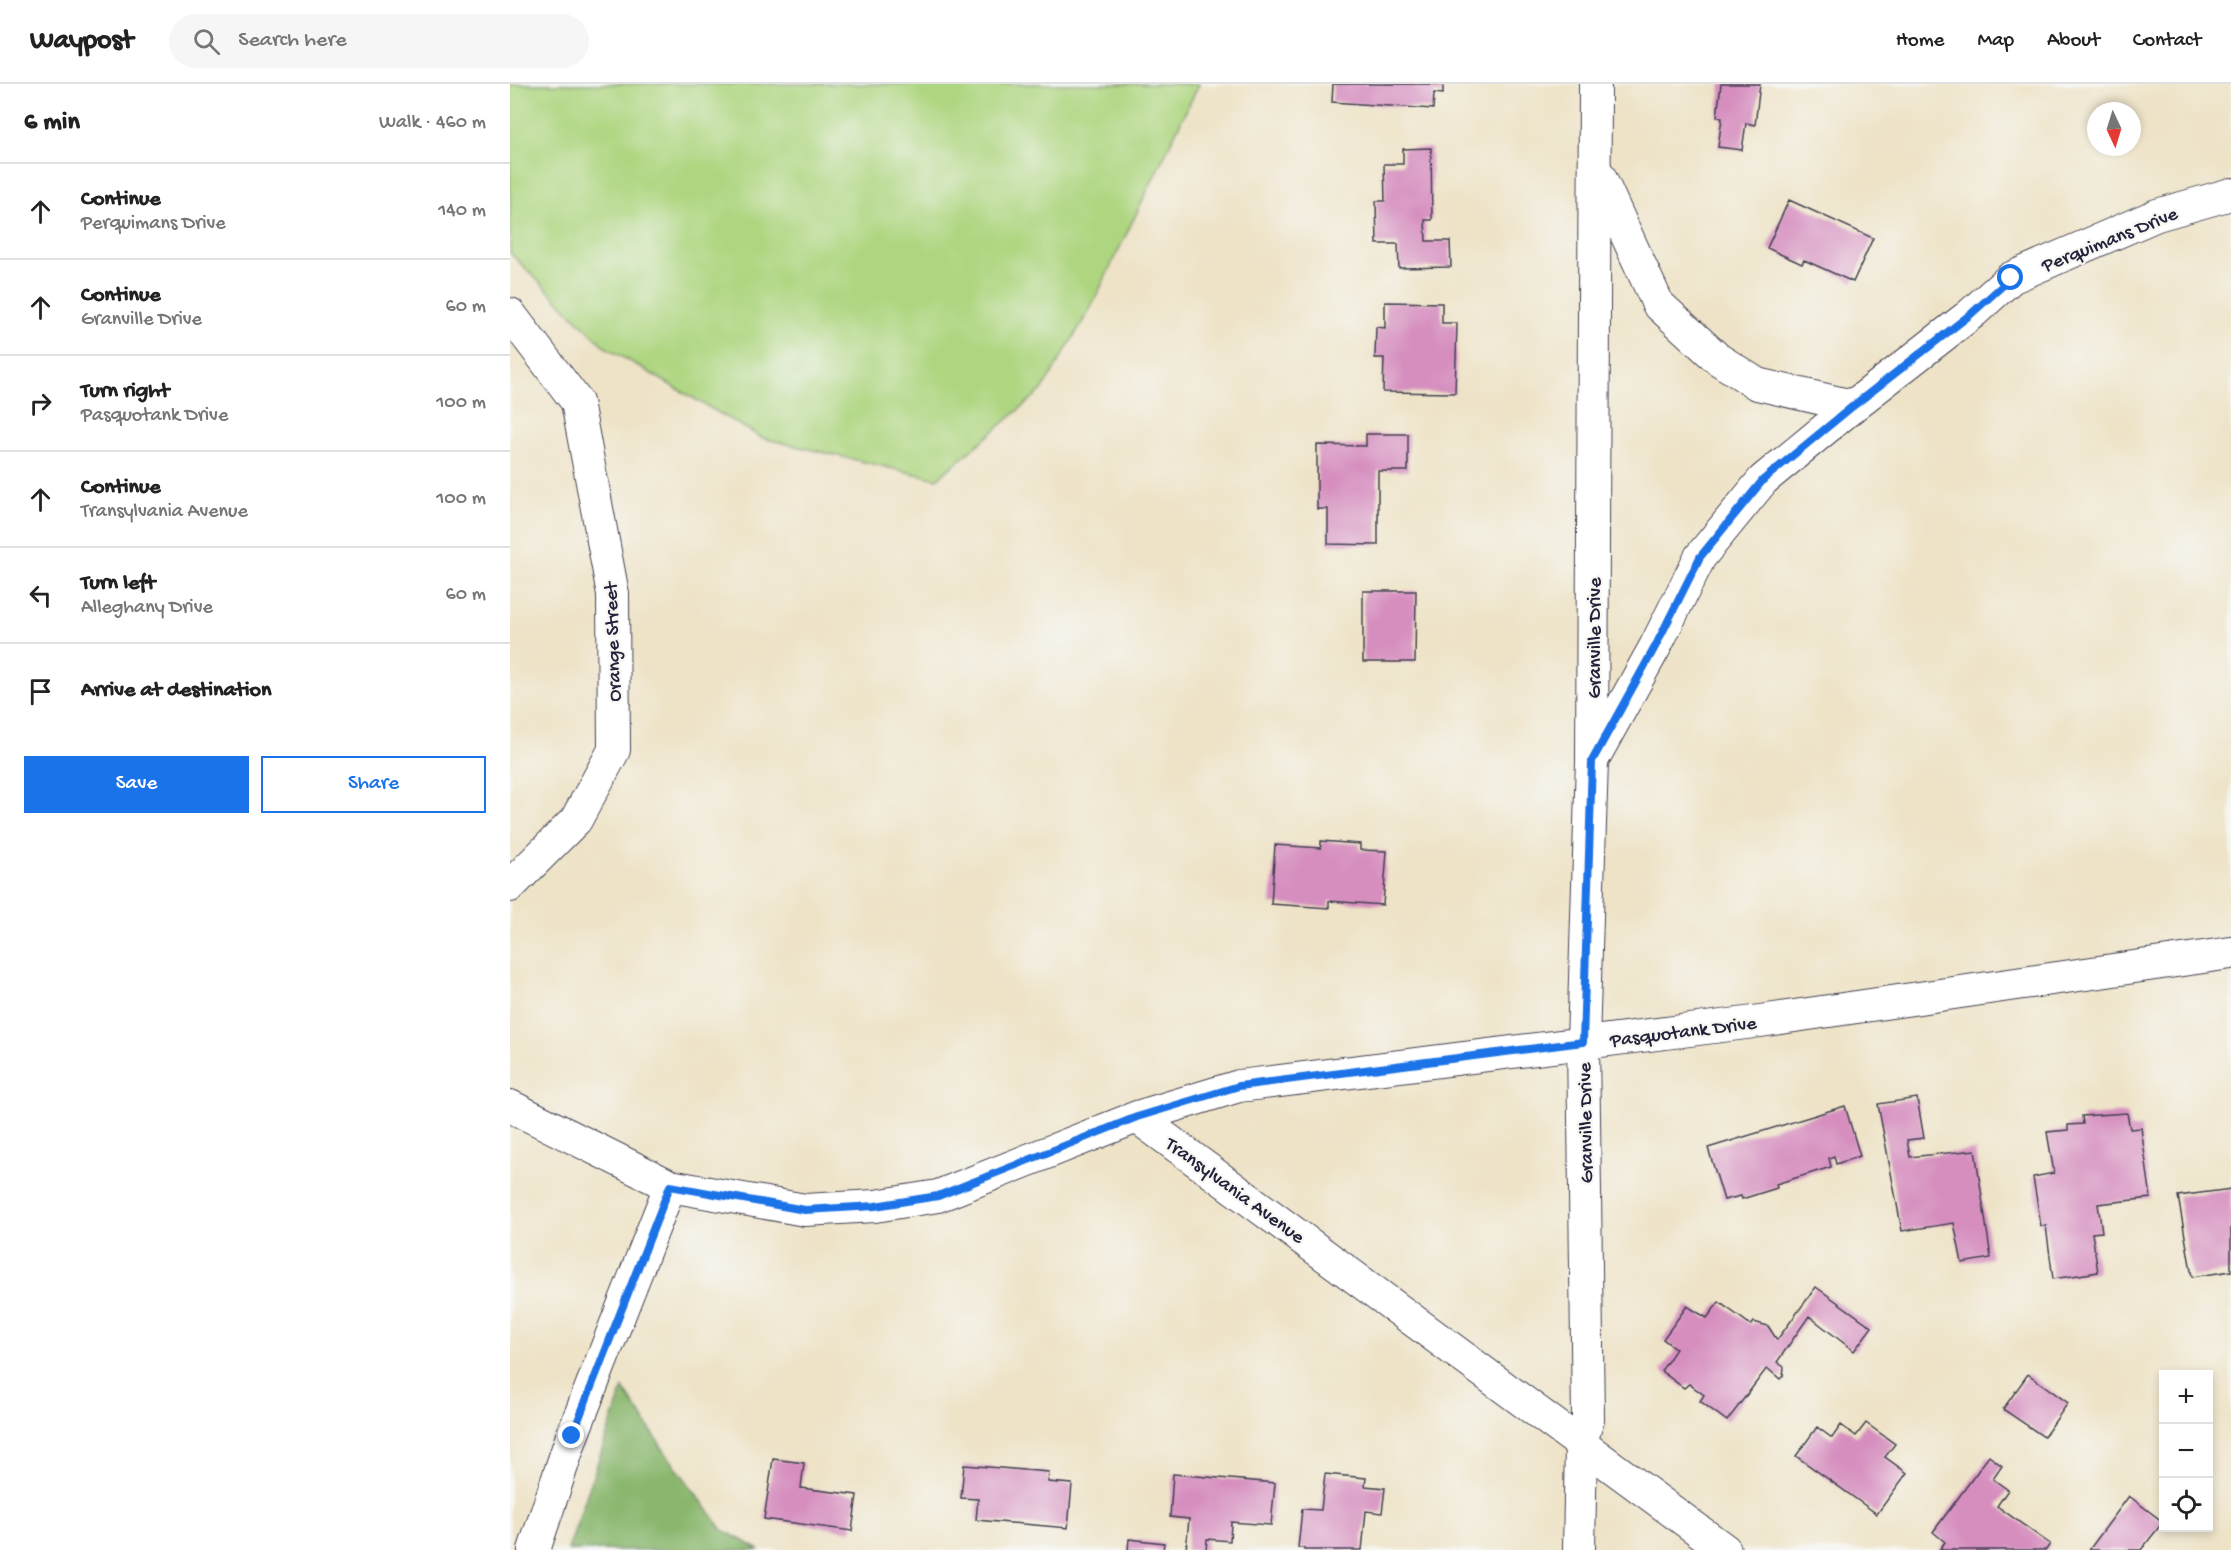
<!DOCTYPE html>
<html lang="en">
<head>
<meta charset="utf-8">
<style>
	:root { --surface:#fff; --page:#f6f6f6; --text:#222; --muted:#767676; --line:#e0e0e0; --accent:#1a73e8 }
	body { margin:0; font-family:"Gochi Hand",sans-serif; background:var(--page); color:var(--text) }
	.controls { position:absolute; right:18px; bottom:18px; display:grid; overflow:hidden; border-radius:0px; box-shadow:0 3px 9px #0003 }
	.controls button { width:54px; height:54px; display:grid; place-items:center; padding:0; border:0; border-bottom:2px solid var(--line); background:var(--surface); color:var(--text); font:30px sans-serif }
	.compass { position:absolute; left:1577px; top:18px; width:54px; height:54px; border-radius:50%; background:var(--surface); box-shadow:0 3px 9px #0003; rotate:176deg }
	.stop { position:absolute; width:18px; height:18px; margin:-14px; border:4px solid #1a73e8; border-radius:50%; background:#fff }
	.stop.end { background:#1a73e8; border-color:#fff; box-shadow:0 2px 6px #0008 }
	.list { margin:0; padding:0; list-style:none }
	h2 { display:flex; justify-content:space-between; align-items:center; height:78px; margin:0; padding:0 24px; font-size:26px }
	h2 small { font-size:20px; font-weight:400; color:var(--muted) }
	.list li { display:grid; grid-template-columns:39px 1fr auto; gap:18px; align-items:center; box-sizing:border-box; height:96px; padding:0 24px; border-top:2px solid var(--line) }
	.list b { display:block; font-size:22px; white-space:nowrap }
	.list p { margin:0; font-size:20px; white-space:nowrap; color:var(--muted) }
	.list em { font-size:20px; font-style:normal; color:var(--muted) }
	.actions { display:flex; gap:12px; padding:18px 24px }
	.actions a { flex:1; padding:14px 0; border:2px solid var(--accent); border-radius:0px; text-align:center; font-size:21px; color:var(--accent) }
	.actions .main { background:var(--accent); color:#fff }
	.icon { flex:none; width:33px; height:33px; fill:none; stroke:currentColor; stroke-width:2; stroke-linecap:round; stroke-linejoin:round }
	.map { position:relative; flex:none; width:1721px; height:1466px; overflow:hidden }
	header { display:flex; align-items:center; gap:36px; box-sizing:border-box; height:84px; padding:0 30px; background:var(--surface); border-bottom:2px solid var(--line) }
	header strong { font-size:28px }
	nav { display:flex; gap:33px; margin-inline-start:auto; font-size:21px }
	.search { width:420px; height:54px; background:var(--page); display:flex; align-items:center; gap:15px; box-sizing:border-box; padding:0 21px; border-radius:33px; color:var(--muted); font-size:22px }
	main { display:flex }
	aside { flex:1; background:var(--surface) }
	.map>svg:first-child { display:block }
	.green { fill:#aed680; stroke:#687c5e; stroke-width:1.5 }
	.forest { fill:#8ab76e; stroke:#566c54; stroke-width:1.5 }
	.building { fill:#d68ebf }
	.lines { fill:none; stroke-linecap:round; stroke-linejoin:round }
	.minor-casing { stroke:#413f50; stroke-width:34 }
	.minor { stroke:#fff; stroke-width:32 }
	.route { stroke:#1a73e8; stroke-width:8 }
	.labels { text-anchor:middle; stroke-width:4.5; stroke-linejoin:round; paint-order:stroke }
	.street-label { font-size:20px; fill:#22223b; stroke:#f6f6f2 }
</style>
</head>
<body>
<header>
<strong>Waypost</strong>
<div class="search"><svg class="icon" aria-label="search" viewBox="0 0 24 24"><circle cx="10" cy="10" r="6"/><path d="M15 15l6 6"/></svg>Search here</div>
<nav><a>Home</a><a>Map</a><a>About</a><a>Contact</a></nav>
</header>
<main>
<aside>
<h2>6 min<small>Walk · 460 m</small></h2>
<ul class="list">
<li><svg class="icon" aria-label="ahead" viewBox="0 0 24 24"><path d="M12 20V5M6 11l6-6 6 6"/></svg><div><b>Continue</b><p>Perquimans Drive</p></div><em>140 m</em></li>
<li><svg class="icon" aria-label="ahead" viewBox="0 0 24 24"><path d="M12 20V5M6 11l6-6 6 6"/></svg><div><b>Continue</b><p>Granville Drive</p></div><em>60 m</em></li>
<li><svg class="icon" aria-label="right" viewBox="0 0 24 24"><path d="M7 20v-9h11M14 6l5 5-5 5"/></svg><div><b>Turn right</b><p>Pasquotank Drive</p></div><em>100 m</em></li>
<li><svg class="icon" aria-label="ahead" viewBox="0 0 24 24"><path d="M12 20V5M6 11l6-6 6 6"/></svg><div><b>Continue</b><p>Transylvania Avenue</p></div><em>100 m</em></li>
<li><svg class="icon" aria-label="left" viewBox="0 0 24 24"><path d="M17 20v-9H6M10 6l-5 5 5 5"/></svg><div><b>Turn left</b><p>Alleghany Drive</p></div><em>60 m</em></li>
<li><svg class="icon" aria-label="arrive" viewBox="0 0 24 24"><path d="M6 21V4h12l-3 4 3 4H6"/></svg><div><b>Arrive at destination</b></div></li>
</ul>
<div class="actions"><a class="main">Save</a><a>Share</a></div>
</aside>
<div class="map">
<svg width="1721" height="1466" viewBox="0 0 1721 1466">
	<rect width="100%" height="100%" fill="#f6f6f2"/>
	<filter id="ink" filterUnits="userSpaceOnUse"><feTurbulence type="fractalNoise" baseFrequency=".0167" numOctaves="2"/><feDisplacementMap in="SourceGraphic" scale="12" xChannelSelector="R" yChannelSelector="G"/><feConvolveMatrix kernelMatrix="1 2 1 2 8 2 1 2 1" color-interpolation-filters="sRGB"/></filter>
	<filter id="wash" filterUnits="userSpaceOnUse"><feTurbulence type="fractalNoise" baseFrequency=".008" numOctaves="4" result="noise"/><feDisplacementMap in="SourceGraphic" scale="24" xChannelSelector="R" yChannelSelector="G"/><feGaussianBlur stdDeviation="1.35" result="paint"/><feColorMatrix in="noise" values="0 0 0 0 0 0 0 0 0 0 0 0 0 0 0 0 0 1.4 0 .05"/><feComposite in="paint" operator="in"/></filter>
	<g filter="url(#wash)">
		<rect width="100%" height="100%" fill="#eee3c7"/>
		<path class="green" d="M0 0H689L579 227 532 306 427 395 252 354 95 263 0 169Z"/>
		<path class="forest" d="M113 1304 155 1368 213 1446 250 1466H58Z"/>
		<g id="blocks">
			<path class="building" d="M823 0H933V10L924 9 923 25 822 18Z
				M1211 0H1250L1245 41 1236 39 1232 66 1208 63 1212 34 1207 33Z
				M921 64 922 136H915L916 157H940L941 183 889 184 888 160H867L866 117H875L874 80H893V65Z
				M1279 116 1363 154 1343 198 1294 176 1292 180 1257 164Z
				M875 218 932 219V239H947L945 309 873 308 874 274H865L866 243 875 244Z
				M856 350H898V387H868V461L818 460V425H807V361L856 362Z
				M853 507H906L905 578H853Z
				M811 757 850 760V766L877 767 873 821 819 817V824L761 820 765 761 811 764Z
				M1407 1014 1414 1054 1397 1056 1400 1073 1465 1066 1481 1174 1452 1179 1444 1139 1392 1147 1368 1020Z
				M1335 1022 1350 1072 1326 1080 1324 1072 1319 1074 1321 1083 1266 1100 1267 1104 1232 1115 1231 1112 1214 1116 1198 1064Z
				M1617 1029 1620 1045 1631 1044 1641 1114 1588 1120 1592 1148 1582 1149 1588 1188 1543 1195 1536 1142H1531L1523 1093 1544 1089 1537 1048 1558 1046V1041L1573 1040 1572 1032Z
				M1721 1105V1187L1682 1193 1668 1112Z
				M1306 1203 1362 1243 1344 1267 1299 1232 1267 1278 1274 1283 1273 1292 1270 1295 1257 1284 1217 1337 1190 1317 1194 1311 1179 1300 1174 1304 1151 1287 1166 1265 1153 1255 1177 1222 1197 1234 1209 1218 1241 1241 1244 1238 1258 1242 1267 1256Z
				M1518 1290 1558 1319 1534 1353 1493 1325Z
				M1356 1339 1385 1360 1375 1373 1397 1389 1367 1430 1286 1372 1307 1343 1322 1354 1331 1341 1346 1352Z
				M1479 1372 1492 1382 1483 1395 1498 1406 1487 1422 1540 1460 1536 1466H1429L1435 1458 1423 1448Z
				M263 1375 294 1379 291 1404 347 1411 342 1447 254 1435Z
				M454 1381 539 1388 538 1398 562 1400 558 1444 466 1436 468 1415 451 1414Z
				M663 1390 765 1399 761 1441 721 1438 720 1457 697 1455 696 1466H676L679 1435 660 1433Z
				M815 1390 856 1394 855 1402 875 1404 872 1429 856 1427 852 1466H794V1464H788L792 1425 811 1426Z
				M1619 1412 1653 1438 1631 1466H1579Z
				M619 1455 654 1459 653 1466H618Z"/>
		</g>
	</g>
	<g filter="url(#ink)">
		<use href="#blocks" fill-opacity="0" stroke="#413f50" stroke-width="1.5"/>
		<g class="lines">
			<g class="minor-casing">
				<path id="minor" d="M1089 91 1148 220 1208 275 1247 300 1343 322
					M0 230 67 318 103 510 104 666 66 736 0 802
					M1083 675 1145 563 1190 473 1253 396 1343 322 1461 230 1501 194 1647 131 1721 110
					M0 1022 160 1102 295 1126 365 1122 428 1112 627 1033 729 1002 1236 939 1721 869
					M627 1033 1215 1466
					M24 1466 62 1352 160 1102
					M1069 1466 1071 1359 1078 1335 1073 958 1082 677 1085 0"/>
			</g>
			<use href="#minor" class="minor"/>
		</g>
	</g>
	<g class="lines" filter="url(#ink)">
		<path class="route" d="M62 1352 160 1102 295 1126 365 1122 428 1112 627 1033 729 1002 1073 958 1082 677 1145 563 1190 473 1253 396 1343 322 1461 230 1501 194"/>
	</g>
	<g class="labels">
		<g class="street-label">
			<text transform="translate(1599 154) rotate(-22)" y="7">Perquimans Drive</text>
			<text transform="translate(1083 554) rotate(-90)" y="7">Granville Drive</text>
			<text transform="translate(101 558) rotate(-92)" y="7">Orange Street</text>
			<text transform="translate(1173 946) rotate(-7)" y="7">Pasquotank Drive</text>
			<text transform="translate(1074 1039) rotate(-91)" y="7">Granville Drive</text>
			<text transform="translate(726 1105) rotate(36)" y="7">Transylvania Avenue</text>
		</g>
	</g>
</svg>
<div class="controls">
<button>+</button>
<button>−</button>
<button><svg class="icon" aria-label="locate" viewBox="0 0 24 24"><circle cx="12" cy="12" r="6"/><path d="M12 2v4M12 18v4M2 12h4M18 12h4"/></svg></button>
</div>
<svg class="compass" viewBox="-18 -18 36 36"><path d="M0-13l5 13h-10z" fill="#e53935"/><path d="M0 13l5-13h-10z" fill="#767676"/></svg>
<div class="stop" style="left:1501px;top:194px"></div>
<div class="stop end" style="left:62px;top:1352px"></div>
</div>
</main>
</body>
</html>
